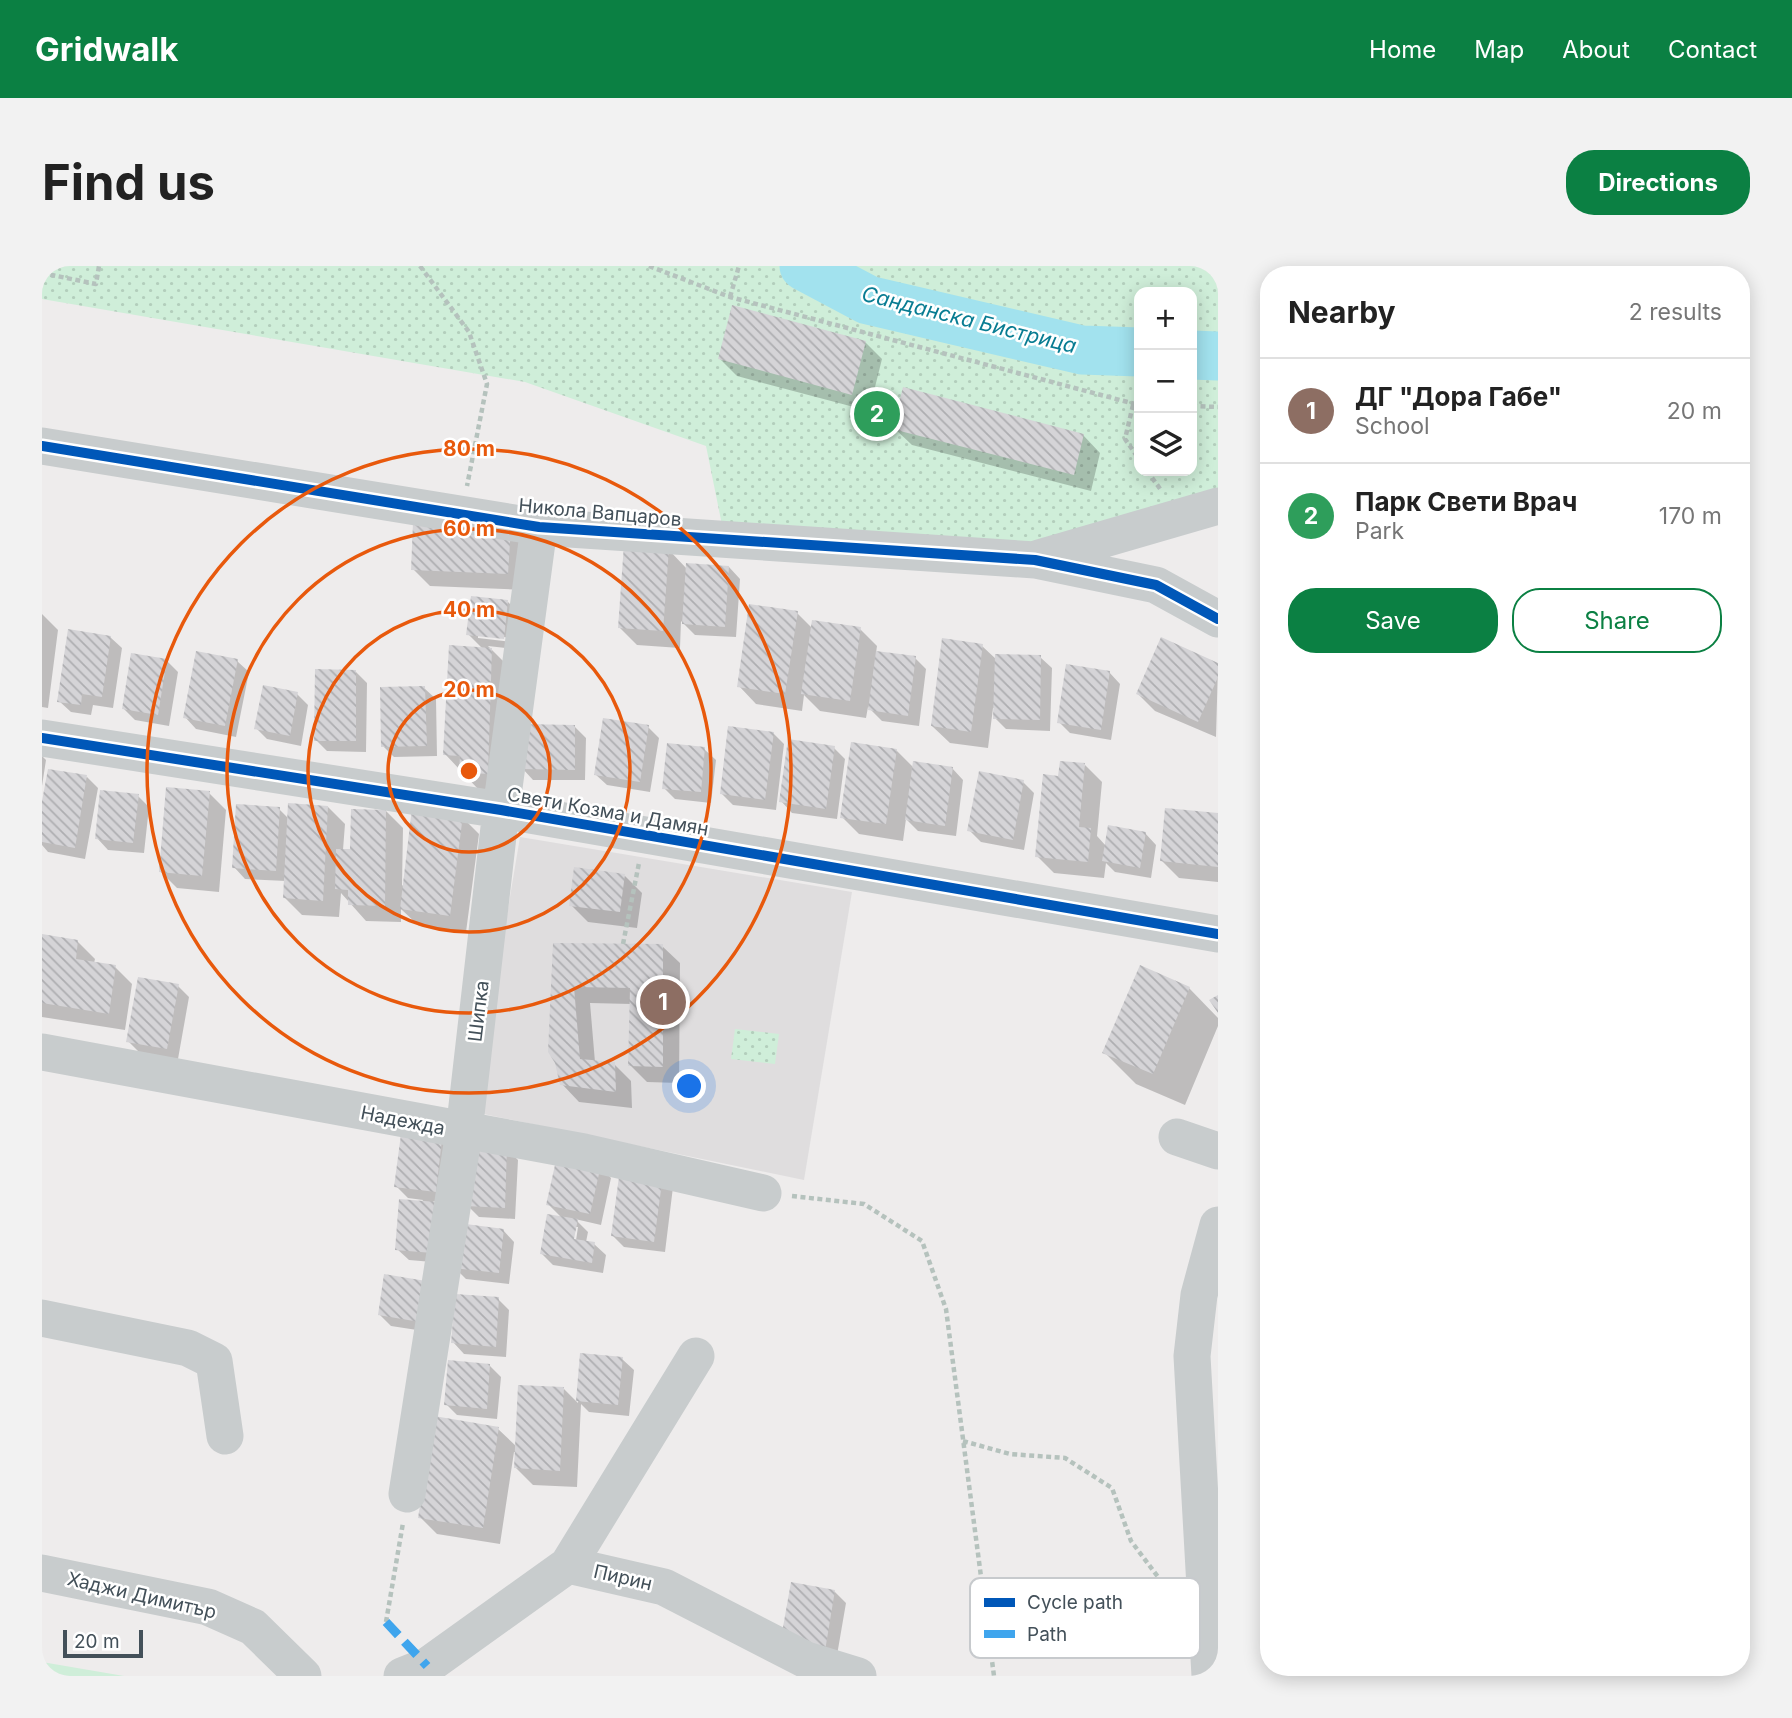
<!DOCTYPE html>
<html lang="en">
<head>
<meta charset="utf-8">
<style>
	:root { --surface:#fff; --page:#f2f2f2; --text:#222; --muted:#767676; --line:#e0e0e0; --accent:#0b8043 }
	body { margin:0; font-family:Inter,sans-serif; background:var(--page); color:var(--text) }
	.controls { position:absolute; right:21px; top:21px; display:grid; overflow:hidden; border-radius:14px; box-shadow:0 4px 18px #0003 }
	.controls button { width:63px; height:63px; display:grid; place-items:center; padding:0; border:0; border-bottom:2px solid var(--line); background:var(--surface); color:var(--text); font:35px sans-serif }
	.scale { position:absolute; left:21px; bottom:18px; width:80px; box-sizing:border-box; padding-left:7px; border:4px solid #435059; border-top:0; font-size:19px; line-height:24px; white-space:nowrap; color:#435059; -webkit-text-stroke:5px #fff; paint-order:stroke }
	.you { position:absolute; left:648px; top:821px; width:24px; height:24px; margin:-18px; border:5px solid #fff; border-radius:50%; background:#1a73e8; box-shadow:0 0 0 10px #1a73e833 }
	.badge { display:grid; place-items:center; width:46px; height:46px; border-radius:50%; background:var(--accent); color:#fff; font-size:23px; font-weight:700 }
	.pin { position:absolute; translate:-50% -50%; border:4px solid #fff; box-shadow:0 2px 7px #0006 }
	.list { margin:0; padding:0; list-style:none }
	h2 { display:flex; justify-content:space-between; align-items:center; height:91px; margin:0; padding:0 28px; font-size:30px }
	h2 small { font-size:23px; font-weight:400; color:var(--muted) }
	.list li { display:grid; grid-template-columns:46px 1fr auto; gap:21px; align-items:center; box-sizing:border-box; height:105px; padding:0 28px; border-top:2px solid var(--line) }
	.list b { display:block; font-size:26px; white-space:nowrap }
	.list p { margin:0; font-size:23px; white-space:nowrap; color:var(--muted) }
	.list em { font-size:23px; font-style:normal; color:var(--muted) }
	.actions { display:flex; gap:14px; padding:21px 28px }
	.actions a { flex:1; padding:16px 0; border:2px solid var(--accent); border-radius:28px; text-align:center; font-size:24px; color:var(--accent) }
	.actions .main { background:var(--accent); color:#fff }
	.icon { flex:none; width:38px; height:38px; fill:none; stroke:currentColor; stroke-width:2; stroke-linecap:round; stroke-linejoin:round }
	.map { position:relative; flex:none; width:1176px; height:1410px; overflow:hidden; border-radius:28px }
	header { display:flex; align-items:center; gap:42px; box-sizing:border-box; height:98px; padding:0 35px; background:var(--accent); color:#fff }
	header strong { font-size:33px }
	nav { display:flex; gap:38px; margin-inline-start:auto; font-size:24px }
	.intro { display:flex; align-items:center; justify-content:space-between; box-sizing:border-box; height:168px; padding:0 42px }
	h1 { margin:0; font-size:49px }
	.button { padding:18px 32px; border-radius:28px; background:var(--accent); color:#fff; font-size:24px; font-weight:700 }
	main { display:flex; gap:42px; padding:0 42px }
	aside { flex:1; background:var(--surface); border-radius:28px; box-shadow:0 4px 18px #0003 }
	.map>svg:first-child { display:block }
	.education { fill:#dfddde }
	.grass { fill:#cfeed9 }
	.park { fill:url(#park-dots); fill-rule:evenodd }
	.shadow { fill:#0003; fill-rule:evenodd }
	.lines { fill:none; stroke-linecap:round; stroke-linejoin:round }
	.river { stroke:#a2e2ee; stroke-width:49 }
	.building { fill:url(#building-back-hatch) }
	.path { stroke:#b5c2bd; stroke-width:4.5; stroke-dasharray:5 3.5; stroke-linecap:butt }
	.minor { stroke:#c8cccd; stroke-width:37 }
	.quiet { stroke:#3fa5ed; stroke-width:9; stroke-dasharray:18 9; stroke-linecap:butt }
	.cycleway-casing { stroke:#fff; stroke-width:15 }
	.cycleway { stroke:#0057b8; stroke-width:10 }
	.ring { fill:none; stroke:#e8590c; stroke-width:3.5 }
	.labels { text-anchor:middle; stroke-width:5; stroke-linejoin:round; paint-order:stroke }
	.street-label { font-size:19px; fill:#435059; stroke:#fff }
	.water-label { font-size:21px; font-style:italic; fill:#087c92; stroke:#fff }
	.key { fill:#fff; stroke:#c7cacd; stroke-width:2 }
	.key-label { font-size:19px; fill:#435059 }
	.centre { fill:#e8590c; stroke:#fff; stroke-width:3.5 }
	.ring-label { font-size:21px; text-anchor:middle; font-weight:bold; fill:#e8590c; stroke:#fff; stroke-width:5; stroke-linejoin:round; paint-order:stroke }
</style>
</head>
<body>
<header>
<strong>Gridwalk</strong>
<nav><a>Home</a><a>Map</a><a>About</a><a>Contact</a></nav>
</header>
<div class="intro"><h1>Find us</h1><a class="button">Directions</a></div>
<main>
<div class="map">
<svg width="1176" height="1410" viewBox="0 0 1176 1410">
	<defs>
		<pattern id="park-dots" width="8" height="8" patternUnits="userSpaceOnUse" patternTransform="scale(1.75)"><rect width="8" height="8" fill="#cfeed9"/><path d="M2 2h.1M6 6h.1" fill="none" stroke="#b3cebc" stroke-width="1.8" stroke-linecap="round"/></pattern>
		<pattern id="building-back-hatch" width="6" height="6" patternUnits="userSpaceOnUse" patternTransform="scale(1.75)"><rect width="6" height="6" fill="#d5d4d7"/><path d="M-1 5l2 2M0 0l6 6M5-1l2 2" fill="none" stroke="#aeaeb1"/></pattern>
	</defs>
	<rect width="100%" height="100%" fill="#eeecec"/>
	<path class="education" d="M478 571 810 626 762 914 432 846Z"/>
	<path class="grass" d="M0 1396 82 1410H0Z"/>
	<path class="park" d="M0 0H1176V232L982 287 680 259 664 180 483 116 0 33ZM1097 26H1150V205H1097Z
		M693 763 737 768 733 798 689 793Z"/>
	<path class="shadow" d="M823 76 840 93 827 145 695 110 678 93Z
		M852 162 1041 169 1058 187 1049 225 870 179Z
		M468 263 485 280 483 324 388 320 371 303Z
		M626 283 645 303 687 301 698 313 694 371 653 369 639 355 638 382 595 379 578 362Z
		M466 336 477 347 473 383 446 380 466 400 462 524 436 523 403 488 441 383 426 368ZM436 368 471 372V376L436 372Z
		M755 347 771 363H818L835 380 834 387 873 392 884 403 877 460 840 455 826 441 824 452 778 445 762 429 760 445 714 438 697 420Z
		M0 348 16 364 6 442 0 441Z
		M68 371 80 382 71 442 51 439 49 449 29 446 17 435Z
		M940 380 955 394 998 391 1010 402 1008 465 964 463 953 452V442H951L946 482 908 477 890 460Z
		M125 395 136 406 127 460 93 454 82 443Z
		M195 395 207 406 194 471 154 463 143 451Z
		M1176 399 1174 471 1113 445 1096 428Z
		M314 406 325 417 324 486 285 485 274 474Z
		M1067 406 1078 418 1069 474 1028 467 1017 456Z
		M382 422 394 433 395 490 352 491 341 480Z
		M255 428 266 439 259 480 225 473 214 462Z
		M533 461 544 472 543 514H491L480 502Z
		M606 461 617 472 608 526 565 519 553 508Z
		M731 467 742 478 734 544 691 539 679 527Z
		M792 482 803 493 795 553 750 547 739 535Z
		M662 483 674 494 669 537 633 533 622 522Z
		M854 484 872 502H910L921 514 914 570 876 565 864 553 861 575 817 568 800 551Z
		M0 490 4 494 0 520Z
		M1043 499 1060 516 1055 570 1064 580 1103 567 1114 579 1109 612 1073 606 1064 597 1062 612 1012 607 995 590Z
		M45 511 56 522 43 593 6 586 0 579V546Z
		M981 516 992 527 982 584 939 576 927 564Z
		M167 527 184 544 177 626 135 622 118 605Z
		M96 530 107 541 102 587 66 584 55 572Z
		M286 541 303 558 301 584H309L344 545 361 562 360 620 420 551 437 568 424 666 377 660 359 643V656L324 655 299 627 297 651 260 649 243 632 244 615 203 613 192 601 237 543 247 553Z
		M1176 549V616L1137 612 1120 595Z
		M583 610 600 627 595 662 546 656 529 639Z
		M0 670 36 676 53 693 52 697 73 701 90 718 83 764 0 751Z
		M513 679 620 680 638 697 637 817 605 816 588 799 589 738 548 737 553 796 572 798 589 815 590 842 537 836 520 818Z
		M136 720 147 731 136 793 98 787 86 775Z
		M1147 722 1176 752V760L1143 839 1094 818 1062 786Z
		M400 875 411 886 404 937 391 935 406 949 402 997 367 994 355 983 381 934 366 932 354 920Z
		M465 883 476 894 473 953 437 951 426 940Z
		M558 901 569 912 559 959 533 953 546 966 544 976 552 978 564 989 561 1007 511 999 500 988 520 952 506 938ZM532 961H536L533 981H529Z
		M620 910 631 921 623 986 582 981 571 970Z
		M461 964 472 976 467 1018 424 1013 413 1002Z
		M344 1010 388 1066 349 1060 338 1049Z
		M456 1033 467 1044 464 1091 422 1088 411 1076Z
		M540 1089 580 1093 592 1104 587 1150 547 1146 539 1138 535 1221 491 1219 474 1202 475 1186H472L458 1278 395 1268 378 1251 456 1163 475 1181 522 1123 536 1137Z
		M448 1100 459 1111 455 1153 415 1149 404 1138Z
		M792 1325 804 1337 794 1395 751 1388Z"/>
	<g class="lines">
		<path class="river" d="M762 0 826 34 1040 84 1097 86
			M1150 89 1176 90"/>
	</g>
	<path class="building" d="M690 39 824 75 810 129 676 93Z
		M861 121 1042 168 1032 209 850 163Z
		M371 257 469 261 466 308 369 304Z
		M582 278 627 282 621 365 576 362Z
		M644 297 687 300 683 361 640 358Z
		M429 330 466 334 462 373 424 369Z
		M707 338 756 345 743 428 695 421Z
		M770 354 819 361 808 435 759 428Z
		M26 363 69 370 60 431 40 428 39 439 15 436Z
		M1119 371 1176 397V411L1156 456 1094 428Z
		M900 372 941 378 929 466 889 460Z
		M407 379 450 382 446 508 417 506 418 490 401 489Z
		M154 385 196 393 183 460 141 452Z
		M834 385 874 390 866 450 826 444Z
		M89 387 125 393 116 449 80 443Z
		M953 388 999 389 998 454 951 453Z
		M1024 398 1068 405 1059 464 1015 457Z
		M273 403 314 404V475H272Z
		M221 419 256 426 248 470 212 463Z
		M383 420 385 480 339 481 338 421Z
		M561 452 607 459 598 516 552 509Z
		M479 458 533 459V504L478 503Z
		M686 460 732 466 723 534 678 528Z
		M746 473 793 480 784 543 737 536Z
		M809 476 855 483 844 558 798 552Z
		M625 477 663 481 659 526 620 523Z
		M871 495 911 501 903 560 863 554Z
		M1018 495 1043 497 1037 561 1049 562 1046 596 993 591 1001 508 1016 510Z
		M6 503 45 509 33 582 0 576V535Z
		M937 505 982 514 971 574 925 565Z
		M124 521 168 525 160 610 117 606Z
		M58 524 97 528 91 577 53 573Z
		M246 537 286 540 281 635 241 632Z
		M194 538 238 541 234 605 190 602Z
		M370 542 421 549 408 650 358 643Z
		M1123 542 1176 547V601L1118 595Z
		M309 543 344 544 343 640 306 639V624L293 623 294 583H308Z
		M1066 559 1104 566 1098 602 1060 595Z
		M532 601 583 608 578 646 527 640Z
		M0 668 36 674 34 693 74 699 67 748 0 737Z
		M511 677 621 678V801L586 800 588 722 532 721 538 793 573 796 574 826 518 819 513 797 506 786Z
		M1098 699 1148 721 1111 808 1060 787Z
		M96 711 137 718 125 783 84 776Z
		M1176 729V747L1167 734Z
		M359 868 400 873 394 926 352 921Z
		M427 879 465 881 463 942 424 940Z
		M515 890 559 899 548 948 504 939Z
		M578 903 621 909 612 976 569 970Z
		M357 933 395 936 391 987 353 984Z
		M505 948 536 953 532 973 553 976 550 997 498 988Z
		M416 957 462 963 457 1007 411 1002Z
		M342 1008 384 1015 378 1056 336 1049Z
		M413 1028 457 1031 454 1081 409 1077Z
		M538 1087 581 1091 576 1139 534 1135Z
		M406 1094 448 1098 445 1143 402 1139Z
		M476 1119 522 1121 518 1205 472 1202Z
		M392 1150 457 1161 441 1262 376 1252Z
		M749 1316 793 1324 783 1385 738 1378Z"/>
	<g class="lines">
		<path class="path" d="M378 0 427 66 445 118 425 220
			M607 0 688 31 1097 139
			M0 7 54 18 57 0
			M688 31 697 0
			M1091 139 1083 173 1097 193
			M1150 140 1176 141
			M1105 205 1119 224
			M581 678 597 597
			M750 930 822 938 880 975 904 1043 952 1410
			M921 1175 968 1188 1023 1192 1070 1222 1089 1275 1131 1331
			M344 1356 361 1257"/>
		<path class="minor" d="M0 180 497 261 993 294 1114 319 1176 353
			M997 292 1176 240
			M0 472 459 544 1176 668
			M0 786 542 886 721 927
			M1135 871 1176 885
			M0 1052 146 1082 172 1095 183 1170
			M365 1228 422 866 459 544 497 261
			M526 1299 654 1090
			M0 1307 166 1341 211 1361 261 1410
			M360 1410 385 1400 526 1299 622 1321 764 1394 816 1410
			M1168 1410 1150 1090 1157 1029 1176 959"/>
		<path class="quiet" d="M344 1356 385 1400"/>
		<g class="cycleway-casing">
			<path id="cycleway" d="M0 180 497 261 993 294 1114 319 1176 353
				M0 472 459 544 1176 668"/>
		</g>
		<use href="#cycleway" class="cycleway"/>
	</g>
	<g class="ring">
		<circle cx="427" cy="505" r="81"/>
		<circle cx="427" cy="505" r="161"/>
		<circle cx="427" cy="505" r="242"/>
		<circle cx="427" cy="505" r="322"/>
	</g>
	<g class="labels">
		<g class="street-label">
			<text transform="translate(558 246) rotate(5)" y="7">Никола Вапцаров</text>
			<text transform="translate(566 545) rotate(10)" y="7">Свети Козма и Дамян</text>
			<text transform="translate(436 745) rotate(-83)" y="7">Шипка</text>
			<text transform="translate(361 854) rotate(11)" y="7">Надежда</text>
			<text transform="translate(581 1311) rotate(13)" y="7">Пирин</text>
			<text transform="translate(100 1329) rotate(13)" y="7">Хаджи Димитър</text>
		</g>
		<g class="water-label">
			<text transform="translate(927 54) rotate(14)" y="7">Санданска Бистрица</text>
		</g>
	</g>
	<rect x="928" y="1312" width="230" height="80" rx="10" class="key"/>
	<rect x="942" y="1332" width="31" height="9" fill="#0057b8"/>
	<rect x="942" y="1364" width="31" height="8" fill="#3fa5ed"/>
	<g class="key-label">
		<text x="985" y="1343">Cycle path</text>
		<text x="985" y="1375">Path</text>
	</g>
	<circle cx="427" cy="505" r="10" class="centre"/>
	<g class="ring-label">
		<text x="427" y="190">80 m</text>
		<text x="427" y="270">60 m</text>
		<text x="427" y="351">40 m</text>
		<text x="427" y="431">20 m</text>
	</g>
</svg>
<div class="controls">
<button>+</button>
<button>−</button>
<button><svg class="icon" aria-label="layers" viewBox="0 0 24 24"><path d="M12 4l9 5-9 5-9-5zM3 14l9 5 9-5"/></svg></button>
</div>
<div class="scale">20 m</div>
<div class="you"></div>
<div class="pin badge" style="left:621px;top:736px;background:#8d6e63">1</div>
<div class="pin badge" style="left:835px;top:148px;background:#2e9e5b">2</div>
</div>
<aside>
<h2>Nearby<small>2 results</small></h2>
<ul class="list">
<li><span class="badge" style="background:#8d6e63">1</span><div><b>ДГ &quot;Дора Габе&quot;</b><p>School</p></div><em>20 m</em></li>
<li><span class="badge" style="background:#2e9e5b">2</span><div><b>Парк Свети Врач</b><p>Park</p></div><em>170 m</em></li>
</ul>
<div class="actions"><a class="main">Save</a><a>Share</a></div>
</aside>
</main>
</body>
</html>
